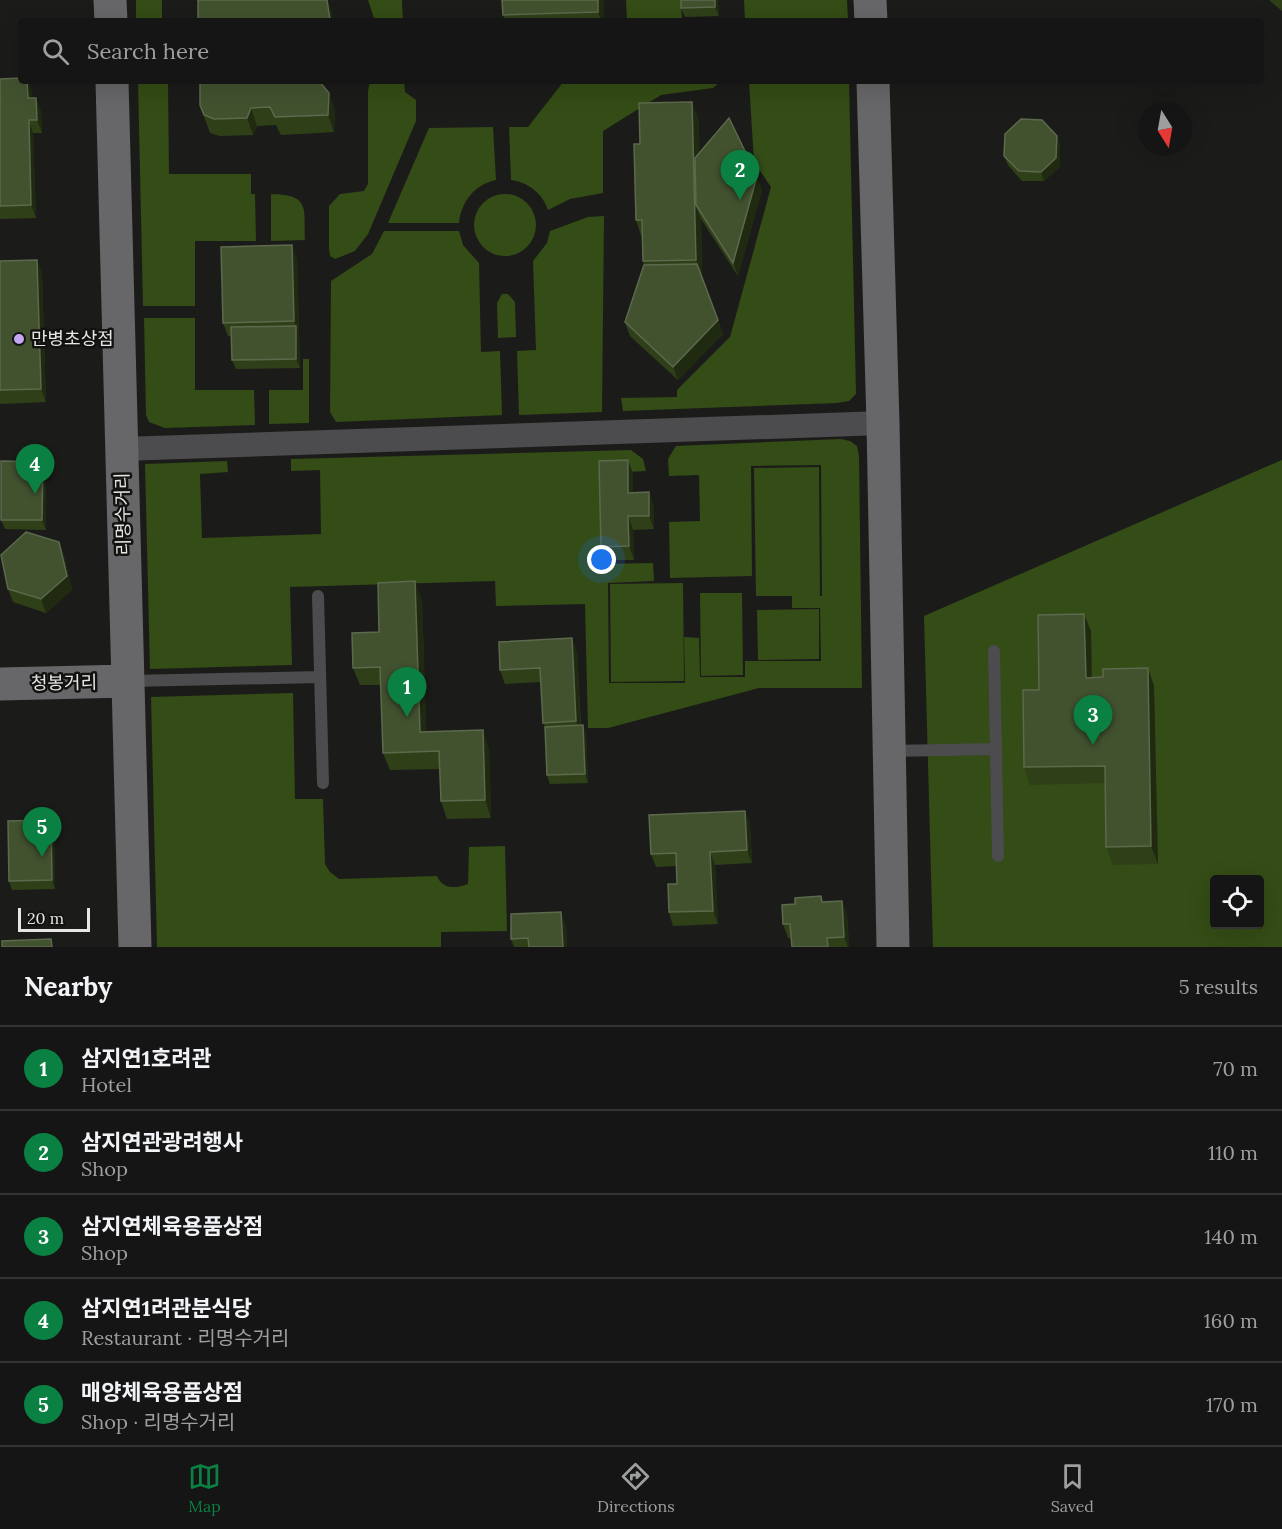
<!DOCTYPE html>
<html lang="en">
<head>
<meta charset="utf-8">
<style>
	:root { --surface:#141514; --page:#1d1e1d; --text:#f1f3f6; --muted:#9d9fa0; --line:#333434; --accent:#0b8043 }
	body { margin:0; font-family:Lora,"Noto Sans KR",serif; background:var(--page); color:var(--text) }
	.controls { position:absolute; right:18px; bottom:18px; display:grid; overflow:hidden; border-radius:6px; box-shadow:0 6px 24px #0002 }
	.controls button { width:54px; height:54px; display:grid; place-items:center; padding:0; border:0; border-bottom:2px solid var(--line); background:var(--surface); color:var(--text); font:30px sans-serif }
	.compass { position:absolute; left:1138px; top:102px; width:54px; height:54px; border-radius:50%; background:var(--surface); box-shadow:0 6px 24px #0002; rotate:169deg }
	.scale { position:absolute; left:18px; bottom:15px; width:72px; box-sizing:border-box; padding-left:6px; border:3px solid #e6e7e5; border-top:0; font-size:16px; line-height:21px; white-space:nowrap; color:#e6e7e5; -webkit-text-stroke:4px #121311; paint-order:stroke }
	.you { position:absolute; left:602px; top:560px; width:21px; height:21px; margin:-15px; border:4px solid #fff; border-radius:50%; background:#1a73e8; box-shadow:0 0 0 9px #1a73e833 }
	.badge { display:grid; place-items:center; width:39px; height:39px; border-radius:50%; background:var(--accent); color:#fff; font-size:20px; font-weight:700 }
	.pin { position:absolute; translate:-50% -50px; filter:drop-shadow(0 2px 3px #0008) }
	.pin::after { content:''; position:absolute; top:32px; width:21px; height:18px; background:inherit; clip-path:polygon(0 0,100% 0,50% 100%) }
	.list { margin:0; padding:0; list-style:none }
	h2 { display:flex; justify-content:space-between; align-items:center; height:78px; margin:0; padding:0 24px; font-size:26px }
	h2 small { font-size:20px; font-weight:400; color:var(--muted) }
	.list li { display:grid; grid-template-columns:39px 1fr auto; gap:18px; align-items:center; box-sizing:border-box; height:84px; padding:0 24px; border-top:2px solid var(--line) }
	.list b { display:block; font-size:22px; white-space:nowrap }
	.list p { margin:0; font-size:20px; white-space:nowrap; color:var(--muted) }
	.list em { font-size:20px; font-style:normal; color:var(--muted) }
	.icon { flex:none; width:33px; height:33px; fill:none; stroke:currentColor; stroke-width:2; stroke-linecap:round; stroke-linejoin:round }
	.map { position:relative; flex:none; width:1282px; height:947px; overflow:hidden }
	.search { position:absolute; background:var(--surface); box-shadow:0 6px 24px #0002; left:18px; right:18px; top:18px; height:66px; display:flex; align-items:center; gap:15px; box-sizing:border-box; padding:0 21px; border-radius:6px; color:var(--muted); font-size:22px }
	.sheet { height:498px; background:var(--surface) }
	nav { display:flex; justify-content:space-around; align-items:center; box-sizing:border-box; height:84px; border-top:2px solid var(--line); background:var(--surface); font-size:16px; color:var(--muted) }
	nav a { display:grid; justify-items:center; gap:3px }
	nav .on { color:var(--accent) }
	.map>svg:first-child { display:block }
	.green { fill:#344c15; fill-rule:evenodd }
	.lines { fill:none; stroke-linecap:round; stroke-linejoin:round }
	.lane { stroke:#4c4b4d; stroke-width:12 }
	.street { stroke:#4c4b4d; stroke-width:24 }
	.secondary { stroke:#676668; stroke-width:33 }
	.wall { fill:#2f4019 }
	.shaded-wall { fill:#1f2a10 }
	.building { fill:#42522f; stroke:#5c694c; stroke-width:1.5 }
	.poi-dot { fill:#c5a6f0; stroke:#121311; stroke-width:2 }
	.labels { text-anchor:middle; stroke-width:5; stroke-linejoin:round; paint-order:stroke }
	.poi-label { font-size:18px; fill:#e6e7e5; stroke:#121311; text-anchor:start }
	.street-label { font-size:18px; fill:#e6e7e5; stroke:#121311 }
</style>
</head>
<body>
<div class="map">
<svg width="1282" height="947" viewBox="0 0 1282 947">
	<rect width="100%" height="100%" fill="#1b1c1a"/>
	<path class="green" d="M136 0H162V21H136Z
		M368 0H402L403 21H375Z
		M626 0H681L682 21H724H627Z
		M744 0H847L848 21H745Z
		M138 81H168L169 174H251V194H255L256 241H195V306H143Z
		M370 81H404L405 92 416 100V121L368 234 355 251 335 259 330 256 329 249V206L340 194 364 191 368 184V91Z
		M564 81H721L713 88 661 95 603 131V193L570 199 548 210C543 194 528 182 511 180L509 127H528Z
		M749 81H849L856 394 849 401 837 403 623 411 621 398 677 397V390L730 337 771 187 754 162Z
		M493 127 496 180C475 184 461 202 459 223H388L429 128Z
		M474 225a31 31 0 1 1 62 0a31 31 0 1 1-62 0Z
		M271 194C310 195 304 207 305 240L271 241Z
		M604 216 602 412 519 415 517 351 536 350 533 261 547 243 550 231 588 217Z
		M384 231H459L463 245 479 263 481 352 500 351 502 415 336 422 330 412 331 281 372 254Z
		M502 294H508L515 302 516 337 498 338 497 303Z
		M144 318H195V390H254L255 425 165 428 149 422 146 415Z
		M303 359H309V423L269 424V390H303Z
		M841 439 850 441 857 446 859 456 862 688H759L608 728H588L585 604 496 606 495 581 290 587 292 665 150 669 145 464 227 461 228 472 200 474 202 538 321 534 320 470 291 471V459L631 450 643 459 646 471 601 473 603 564 653 563 654 581 608 583 609 683H685L684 637 699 638 700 677H745V661H821L820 608H792V596H756L754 468 819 467 820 596H822L821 465 751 466 752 576 670 578 669 522 700 521 699 475 669 476 668 459 676 446Z
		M1282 460V947H933L924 616ZM1214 880H1260V924H1214Z
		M683 583 684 681 611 682 610 584Z
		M700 593H742L743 675 701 676Z
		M819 609V659L758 660 757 610Z
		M293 693 295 799H323L325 864 330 872 339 879 437 876C442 889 456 889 468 884L469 847 505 846 507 931 441 932V947H157L151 697Z"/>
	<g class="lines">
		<path class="lane" d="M318 596 323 783
			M994 651 998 856
			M129 681 320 677
			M890 751 996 749"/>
		<path class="street" d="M122 449 883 423"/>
		<path class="secondary" d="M110 0 111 21
			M870 0 871 21
			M112 81 135 947
			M873 81 883 423 893 947
			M0 684 128 681"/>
	</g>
	<path class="wall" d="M502 0H604V21H505L503 15Z
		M718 0 719 16 685 17 681 8Z
		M1269 0H1282V11Z
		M0 79 32 91V98L41 111 42 133H33L36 218 0 219Z
		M200 81 335 110 334 132 281 135 276 125 257 126 253 135 220 136 210 133 200 105Z
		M699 120V152L762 190 738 276 701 219 702 277 723 334 678 380 630 336 625 322 644 265 643 261 642 238 636 220 640 144Z
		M1057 136 1060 145V167L1044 181H1022L1008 165 1004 156Z
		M297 258 300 368 236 369 232 360V336H228L223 323Z
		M37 260 42 274 46 402 0 404V261Z
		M628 460 633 474V492L654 506V529L633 530 634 560H605L601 547Z
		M46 471V530L5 529 1 520Z
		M64 556 72 590 46 613 13 602 8 589Z
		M422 599 426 732 489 748 491 818 447 819 441 801 440 769 390 770 383 753 381 685H360L353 668 379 632Z
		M1091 631 1092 678 1103 677 1148 668 1154 686 1158 864 1113 865 1106 847 1105 783 1030 785 1024 767 1039 690Z
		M577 652 581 725H583L586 734 588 783 550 784 547 775 545 727 543 723 541 682 505 684 500 670Z
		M745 811 750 824 752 863 715 865 718 924 673 926 669 912 677 884 676 866 656 867 651 854Z
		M51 820 54 830 55 889 12 890 9 881Z
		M824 902 847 914 849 947H792L791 938H788L783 924Z
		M566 925 567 947H514L511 939Z"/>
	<path class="shaded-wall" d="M327 0 332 13 334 21H329Z
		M598 0H604V21H601L598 12Z
		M715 0H718L719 16 715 7Z
		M27 81H28L32 91 33 112 28 98Z
		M329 93 335 110 334 132 328 115Z
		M36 98 41 111 42 133 37 120Z
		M692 102 699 120 701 212 696 205 701 219 702 277 696 260Z
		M251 108 257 126 253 135 247 118Z
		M29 120 33 133 36 218 31 205Z
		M1057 136 1060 145V167L1044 181 1041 172Z
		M757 176 762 190 738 276 733 263Z
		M292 245 297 258 300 368 296 359V326L294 321Z
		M37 260 42 274 46 402 41 389Z
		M718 320 723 334 678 380 673 367Z
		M628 460 633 474V506L628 493Z
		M43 462 46 471V530L42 520Z
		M649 492 654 506V529L649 516Z
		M628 516 633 530 634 560 629 546Z
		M59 542 64 556 72 590 46 613 41 599Z
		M415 581 422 599 427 750 420 732Z
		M1084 614 1091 631 1092 695 1086 678Z
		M572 638 577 652 581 735 576 721Z
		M1148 668 1154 686 1158 864 1151 846Z
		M583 725 586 734 588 783 585 774Z
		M483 730 489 748 491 818 485 800Z
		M745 811 750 824 752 863 747 850Z
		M51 820 54 830 55 889 52 880Z
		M710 852 715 865 718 924 713 911Z
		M842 901 847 914 849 947H848L844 937Z
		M561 912 566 925 567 947H563Z"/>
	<path class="building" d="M198 0H327L330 20 329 21H198Z
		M502 0H598V12L503 15Z
		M681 0H715V7L681 8Z
		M21 78V81H27L28 98H36L37 120H29L31 205 0 206V79Z
		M200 81H319L329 93 328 115 275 117 270 107 251 108 247 118 214 119 204 115 200 105Z
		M692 102 696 260 643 261 642 220H636L634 144H640L639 103Z
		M729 118 757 176 733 263 696 205 695 158Z
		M1021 119 1042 120 1057 136 1056 158 1041 172 1019 171 1004 156 1005 134Z
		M292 245 294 321 223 323 221 247Z
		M37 260 41 389 0 390V261Z
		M697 264 718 320 673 367 625 322 644 265Z
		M296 326V359L232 360 231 327Z
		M628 460V493L649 492V516H628L629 546 601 547 599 461Z
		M1 461 43 462 42 520H1Z
		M26 532 59 542 67 576 41 599 8 589 1 555Z
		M415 581 420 732 483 730 485 800 441 801 439 751 383 753 380 667 353 668 352 633 379 632 378 583Z
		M1084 614 1086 678 1103 677V669L1148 668 1151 846 1106 847 1105 766 1024 767 1023 690H1039L1038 615Z
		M572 638 576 721 543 723 540 668 500 670 499 642Z
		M583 725 585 774 547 775 545 727Z
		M745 811 747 850 710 852 713 911 669 912 668 884H677L676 853 651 854 649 815Z
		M51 820 52 880 9 881 8 821Z
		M821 896 822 902 842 901 844 937 827 938 828 947H792L790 924H783L782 905 795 904V898Z
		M561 912 563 947H529L528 938 511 939V914Z
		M51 939 52 947H2V941Z"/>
	<circle class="poi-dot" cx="19" cy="339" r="6"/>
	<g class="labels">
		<g class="poi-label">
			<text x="31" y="345">만병초상점</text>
		</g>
		<g class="street-label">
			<text transform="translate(123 514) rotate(-91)" y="6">리명수거리</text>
			<text transform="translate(64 683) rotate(-1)" y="6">청봉거리</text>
		</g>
	</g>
</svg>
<div class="controls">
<button><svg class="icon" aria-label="locate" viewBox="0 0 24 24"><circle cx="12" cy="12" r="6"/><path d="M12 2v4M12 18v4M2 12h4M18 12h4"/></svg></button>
</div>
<svg class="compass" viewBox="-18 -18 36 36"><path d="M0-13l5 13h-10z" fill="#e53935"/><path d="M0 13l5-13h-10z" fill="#9d9fa0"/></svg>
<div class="scale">20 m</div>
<div class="you"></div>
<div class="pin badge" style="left:407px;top:717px">1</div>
<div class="pin badge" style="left:740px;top:200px">2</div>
<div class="pin badge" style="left:1093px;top:745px">3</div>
<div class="pin badge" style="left:35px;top:494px">4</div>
<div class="pin badge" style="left:42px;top:857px">5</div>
<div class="search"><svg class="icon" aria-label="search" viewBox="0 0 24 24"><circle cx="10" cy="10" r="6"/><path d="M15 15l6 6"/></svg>Search here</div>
</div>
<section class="sheet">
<h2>Nearby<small>5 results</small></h2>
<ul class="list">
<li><span class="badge">1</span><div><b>삼지연1호려관</b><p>Hotel</p></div><em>70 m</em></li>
<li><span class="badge">2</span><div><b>삼지연관광려행사</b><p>Shop</p></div><em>110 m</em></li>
<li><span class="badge">3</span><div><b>삼지연체육용품상점</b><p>Shop</p></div><em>140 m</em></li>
<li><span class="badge">4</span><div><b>삼지연1려관분식당</b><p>Restaurant · 리명수거리</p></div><em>160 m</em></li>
<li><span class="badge">5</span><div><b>매양체육용품상점</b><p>Shop · 리명수거리</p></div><em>170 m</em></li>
</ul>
</section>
<nav>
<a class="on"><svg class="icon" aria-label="map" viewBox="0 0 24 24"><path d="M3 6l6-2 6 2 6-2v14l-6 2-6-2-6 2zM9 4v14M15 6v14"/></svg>Map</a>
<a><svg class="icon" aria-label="directions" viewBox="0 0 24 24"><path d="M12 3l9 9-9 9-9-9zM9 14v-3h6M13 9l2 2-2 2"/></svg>Directions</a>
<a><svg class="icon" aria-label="saved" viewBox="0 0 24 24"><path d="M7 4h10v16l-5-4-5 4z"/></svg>Saved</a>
</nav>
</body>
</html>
